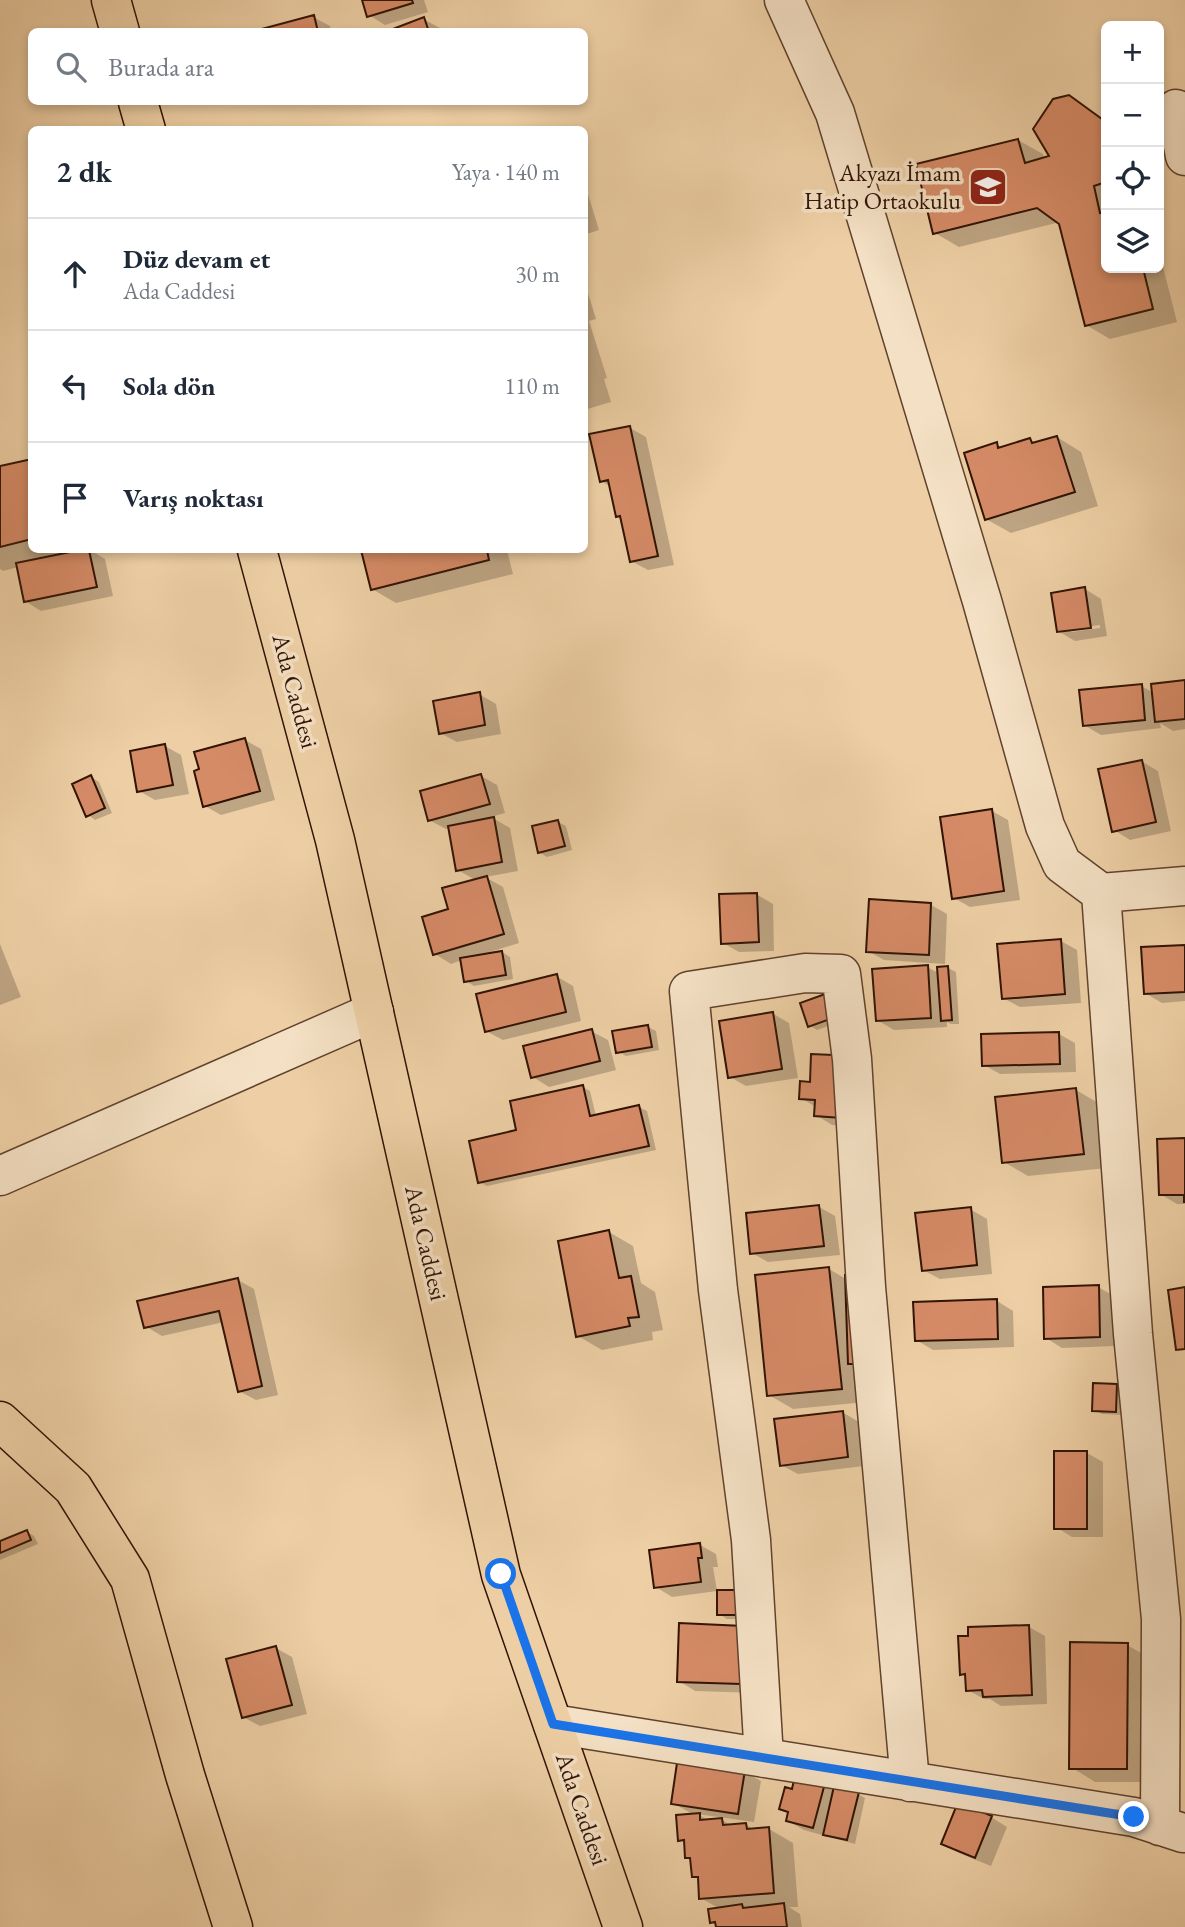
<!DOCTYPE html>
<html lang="tr">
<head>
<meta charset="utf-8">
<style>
	:root { --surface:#fff; --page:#f6f6f7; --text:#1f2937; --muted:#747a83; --line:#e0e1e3 }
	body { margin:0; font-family:"EB Garamond",serif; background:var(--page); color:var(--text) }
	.controls { position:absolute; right:21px; top:21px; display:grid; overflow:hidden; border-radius:10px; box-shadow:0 4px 10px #0003 }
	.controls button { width:63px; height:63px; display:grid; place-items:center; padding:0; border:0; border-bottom:2px solid var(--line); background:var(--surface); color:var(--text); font:35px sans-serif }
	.stop { position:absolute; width:21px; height:21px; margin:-16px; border:5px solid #1a73e8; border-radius:50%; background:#fff }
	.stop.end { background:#1a73e8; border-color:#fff; box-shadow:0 2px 7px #0008 }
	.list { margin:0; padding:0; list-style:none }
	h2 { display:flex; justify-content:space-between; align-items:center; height:91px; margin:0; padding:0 28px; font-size:30px }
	h2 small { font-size:23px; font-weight:400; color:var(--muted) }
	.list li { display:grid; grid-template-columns:46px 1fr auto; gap:21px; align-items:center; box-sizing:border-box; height:112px; padding:0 28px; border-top:2px solid var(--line) }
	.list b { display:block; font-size:26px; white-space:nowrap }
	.list p { margin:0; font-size:23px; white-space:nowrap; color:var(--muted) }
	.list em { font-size:23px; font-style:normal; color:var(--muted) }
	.icon { flex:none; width:38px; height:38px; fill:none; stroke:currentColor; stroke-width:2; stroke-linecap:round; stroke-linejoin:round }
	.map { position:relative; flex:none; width:1185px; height:1927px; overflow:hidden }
	.search { position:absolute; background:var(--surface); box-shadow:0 4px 10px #0003; left:28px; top:28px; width:560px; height:77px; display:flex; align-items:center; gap:18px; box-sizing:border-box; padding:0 24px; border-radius:10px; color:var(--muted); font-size:26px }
	.panel { position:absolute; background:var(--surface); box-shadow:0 4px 10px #0003; left:28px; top:126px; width:560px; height:427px; border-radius:10px }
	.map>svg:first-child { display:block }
	.shadow { fill:#0003; fill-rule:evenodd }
	.building { fill:#d68b67; stroke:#311304; stroke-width:2 }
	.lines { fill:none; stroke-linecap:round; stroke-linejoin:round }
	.minor-casing { stroke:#60422c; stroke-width:41 }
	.major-casing { stroke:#311304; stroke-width:41 }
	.minor { stroke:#f4e0c4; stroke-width:38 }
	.major { stroke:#eecfa5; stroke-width:38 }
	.route { stroke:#1a73e8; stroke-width:9 }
	.labels { text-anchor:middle; stroke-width:7; stroke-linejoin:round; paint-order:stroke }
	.poi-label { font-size:24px; fill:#311304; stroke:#f4e0c4; text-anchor:end }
	.street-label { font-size:24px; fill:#311304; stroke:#f4e0c4 }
</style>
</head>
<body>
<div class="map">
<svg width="1185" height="1927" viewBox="0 0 1185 1927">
	<rect width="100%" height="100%" fill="#eecfa5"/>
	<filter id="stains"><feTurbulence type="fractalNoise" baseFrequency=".00286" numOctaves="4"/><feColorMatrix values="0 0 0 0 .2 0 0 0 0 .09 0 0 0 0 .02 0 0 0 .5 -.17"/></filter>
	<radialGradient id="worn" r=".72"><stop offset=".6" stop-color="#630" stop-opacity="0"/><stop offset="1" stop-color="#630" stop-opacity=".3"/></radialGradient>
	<path class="shadow" d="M364 0H424L428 12 385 25 369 15Z
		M313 17 330 26 331 32H261Z
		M423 19 440 28 441 32H390Z
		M1069 97 1106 121V268H1159V251L1177 322 1110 339 1086 325 1060 222 959 247 935 233 1018 140 1043 154 1044 159 1051 158Z
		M1159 162 1161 186 1159 187Z
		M584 181 599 230 584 235Z
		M584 280 596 319 589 321 607 378 604 379 611 402 584 410Z
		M630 428 646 437 674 565 648 570 631 561 622 518 617 516 611 487 601 481Z
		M1057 437 1081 452 1098 506 1011 533 986 519 996 444 1003 448 1030 440 1037 443Z
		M32 461V550H94H90L105 559 113 596 41 611 25 601 18 567 3 571 0 569V468Z
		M362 550H507L513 574 396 603 372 589Z
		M1085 589 1101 599 1107 636 1075 641 1058 631ZM1100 625V628L1071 632V629Z
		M1185 682V729L1173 731 1160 723 1161 728 1101 735 1084 725 1141 686 1154 693Z
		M479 694 496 704 501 734 457 742 440 733Z
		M245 740 261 749 275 800 221 815 205 806Z
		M165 746 181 755 189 794 155 800 139 791Z
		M1141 761 1158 771 1171 831 1130 840 1114 830Z
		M481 776 497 785 505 813 491 817 510 828 518 871 485 877 503 887 519 943 487 953 488 955 502 952 510 957 513 979 474 986 466 981 462 960 451 964 435 954 451 910 477 881 458 870 450 828 446 829 429 820Z
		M91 777 99 782 112 813 95 820 88 815Z
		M992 811 1008 820 1020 900 970 907 954 898Z
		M558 822 566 826 572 850 547 857 539 852Z
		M756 894 773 904 774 951 739 952 723 943Z
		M931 905 947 914 945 964 884 960 868 951Z
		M1061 941 1077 950 1081 1003 1020 1007 1003 998Z
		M0 944 21 997 0 1005Z
		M1185 947V1001L1162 1003 1145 993Z
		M927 967 940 974 948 968 956 972 959 1024H951L947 1022V1027L894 1030 877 1020Z
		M556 976 573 986 581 1021 503 1040 486 1031Z
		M802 1004 839 1022 817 1030 809 1025Z
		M772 1013 789 1023 798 1078 746 1086 730 1077Z
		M648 1027 656 1031 659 1050 626 1056 618 1051Z
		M591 1031 608 1040 616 1070 549 1087 533 1077Z
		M1059 1034 1075 1043 1076 1072 1000 1074 984 1065Z
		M802 1083 858 1126 832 1125 816 1115V1107L801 1098Z
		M583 1087 590 1091 596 1116 639 1107 647 1111 656 1150 487 1186 479 1182 519 1132Z
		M1076 1090 1100 1104 1107 1168 1028 1176 1004 1162Z
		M1185 1140V1204H1177L1160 1194Z
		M819 1207 835 1216 840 1255 768 1262 752 1253Z
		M970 1209 987 1219 992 1274 940 1279 923 1270Z
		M609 1232 633 1246 641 1283 655 1292 663 1330 652 1332 653 1340 602 1350 578 1336Z
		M829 1269 846 1279 866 1402 793 1409 769 1395Z
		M238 1280 254 1289 278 1395 256 1400 239 1391 224 1322 162 1336 145 1326Z
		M1098 1287 1114 1296 1116 1346 1062 1348 1046 1338Z
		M997 1301 1013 1311 1014 1347 933 1350 916 1340Z
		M1116 1386 1124 1390 1123 1415 1102 1414 1094 1410Z
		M842 1412 859 1422 864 1466 798 1474 781 1465Z
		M1087 1453 1103 1462V1537H1072L1056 1527Z
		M27 1532 34 1536 38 1544 0 1560V1543Z
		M700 1545 716 1554 718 1567H713L717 1591 672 1597 656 1587Z
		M719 1592 746 1619H727L719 1614Z
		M681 1625 757 1693 695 1691 679 1681Z
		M1029 1627 1045 1636 1047 1704 1001 1706 990 1699H984L968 1690 967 1677 961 1674Z
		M1127 1645 1152 1659 1151 1782H1095L1071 1767Z
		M276 1648 292 1657 307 1714 260 1726 243 1717Z
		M744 1772 761 1781 754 1822 697 1814 710 1821 722 1820 733 1826 746 1825 755 1830 769 1829 793 1843 798 1907H789L800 1914 802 1927H718L711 1922 720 1909 701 1898 700 1880 694 1876 692 1860 687 1857 686 1843 680 1840 694 1815 673 1803Z
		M824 1785 835 1791 858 1794 865 1798 855 1844 804 1830 788 1821 790 1814 781 1809 793 1791Z
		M991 1817 1007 1827 991 1866 959 1853 943 1844Z"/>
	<path class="building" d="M362 0H412L413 3 367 17Z
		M314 15 318 32 254 31Z
		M424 17 429 32H385Z
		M1069 95 1106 122V182L1094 186 1100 213 1106 212V268H1143L1153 309 1085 326 1059 224 1037 208 933 234 916 164 1018 139 1025 163 1049 156 1033 129 1053 99Z
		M630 426 658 556 630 562 620 516 616 517 608 480 600 482 589 434Z
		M1057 436 1075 492 985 520 964 453 997 442 998 448 1030 438 1032 443Z
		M32 459V539L0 547V466Z
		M80 550H89L97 587 24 602 16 563Z
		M361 550H487L489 560 371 590Z
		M1085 587 1091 628 1057 632 1051 593Z
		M1185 680V719L1155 722 1151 684Z
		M1142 684 1145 720 1083 726 1079 690Z
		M480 692 485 725 439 734 433 701Z
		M245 738 260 791 203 807 194 771 199 769 194 752Z
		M165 744 173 785 137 792 130 751Z
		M1142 760 1156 822 1112 832 1098 769Z
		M481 774 490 804 428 821 420 791Z
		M91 775 105 808 86 817 72 784Z
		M992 809 1004 891 952 899 940 817Z
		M494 817 502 862 456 871 448 826Z
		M558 820 565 846 538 853 532 826Z
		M487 876 504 934 433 955 422 917 448 909 442 888Z
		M757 893 759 942 721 944 719 894Z
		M869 899 931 903 929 955 866 952Z
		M1061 939 1065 994 1002 999 997 944Z
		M1185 945V992L1144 994 1141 947Z
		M502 951 506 975 464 982 460 958Z
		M928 965 931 1018 876 1021 872 969Z
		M948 966 952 1020 941 1021 937 967Z
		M557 974 566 1012 485 1032 476 994Z
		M825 994 833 1018 808 1027 800 1003Z
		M773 1012 782 1069 728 1078 719 1021Z
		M648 1025 652 1047 616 1053 612 1031Z
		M592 1029 600 1061 531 1078 523 1046Z
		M1059 1032 1060 1064 982 1066 981 1034Z
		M811 1054 833 1055 842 1118 814 1116 815 1100 799 1099 800 1081 810 1082Z
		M583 1085 590 1116 639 1105 649 1146 478 1183 469 1141 516 1130 510 1101Z
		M1076 1088 1084 1154 1002 1163 995 1097Z
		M1185 1138V1202H1184V1195H1159L1157 1139Z
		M819 1205 824 1246 750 1254 746 1213Z
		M971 1207 977 1265 922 1271 915 1213Z
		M609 1230 619 1278 631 1276 639 1317 628 1318 630 1326 576 1337 558 1241Z
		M829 1267 842 1389 767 1396 755 1275Z
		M845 1275H850L854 1364H848Z
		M238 1278 262 1386 238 1392 219 1311 144 1328 137 1301Z
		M1099 1285 1100 1337 1044 1339 1043 1287Z
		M1185 1287V1349L1176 1350 1168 1290Z
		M997 1299 998 1339 915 1341 913 1302Z
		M1093 1383 1117 1384 1116 1412 1092 1411Z
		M843 1411 848 1457 780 1466 774 1419Z
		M1054 1451H1087V1529H1054Z
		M27 1530 31 1540 0 1553V1541Z
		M700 1543 702 1558H698L701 1582 654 1588 649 1550Z
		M717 1590H738V1615H717Z
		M679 1623 743 1626 741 1684 677 1682Z
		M1029 1625 1032 1695 983 1697 982 1690 966 1691 965 1674 960 1675 958 1636H968V1627Z
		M1070 1642 1128 1643 1127 1769H1069Z
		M276 1646 292 1705 242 1718 226 1659Z
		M678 1756 745 1770 738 1814 671 1804Z
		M795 1775 825 1783 813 1828 786 1821 788 1812 779 1809 785 1787 792 1789Z
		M834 1786 859 1792 847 1840 823 1835Z
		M958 1802 992 1816 975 1858 941 1844Z
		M700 1813V1820L722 1818 723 1825 746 1823 747 1829 769 1827 774 1893 699 1899 698 1877H692L690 1858H685L684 1840 678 1841 676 1815Z
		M784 1903 787 1927H716L715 1922 710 1923 708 1909 742 1904 743 1908Z"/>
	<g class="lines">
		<g class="minor-casing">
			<path id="minor" d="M784 0 835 113 982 601 1045 826 1062 864 1101 893 1185 886
				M1176 109 1185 156
				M1101 893 1133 1334 1161 1619 1160 1826
				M0 1176 374 1012
				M553 1724 1134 1817 1183 1833
				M764 1758 751 1540 718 1290 689 991 805 973 841 974 852 1059 866 1287 910 1782"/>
		</g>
		<g class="major-casing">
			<path id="major" d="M111 0 120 32
				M138 102 146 130
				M257 550 335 840 501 1575 623 1927
				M0 1421 73 1488 130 1579 185 1775 233 1927"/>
		</g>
		<use href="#minor" class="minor"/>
		<use href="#major" class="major"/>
	</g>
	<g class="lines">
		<path class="route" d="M501 1574 553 1724 1134 1817"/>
	</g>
	<defs>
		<g id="school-square" transform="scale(2.0125)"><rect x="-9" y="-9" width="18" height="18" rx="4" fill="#8f2418" stroke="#f4e0c4"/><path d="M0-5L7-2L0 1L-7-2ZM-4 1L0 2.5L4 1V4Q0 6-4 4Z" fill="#fff"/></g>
	</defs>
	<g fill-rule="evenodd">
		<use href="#school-square" x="988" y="187"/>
	</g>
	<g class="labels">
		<g class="poi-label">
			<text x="961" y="181">Akyazı İmam<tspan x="961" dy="28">Hatip Ortaokulu</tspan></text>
		</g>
		<g class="street-label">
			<text transform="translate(295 691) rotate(75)" y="8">Ada Caddesi</text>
			<text transform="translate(426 1243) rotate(77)" y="8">Ada Caddesi</text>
			<text transform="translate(582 1809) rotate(71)" y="8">Ada Caddesi</text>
		</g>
	</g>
	<rect width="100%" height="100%" filter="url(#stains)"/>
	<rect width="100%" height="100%" fill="url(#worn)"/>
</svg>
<div class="controls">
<button>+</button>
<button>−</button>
<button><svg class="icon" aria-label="locate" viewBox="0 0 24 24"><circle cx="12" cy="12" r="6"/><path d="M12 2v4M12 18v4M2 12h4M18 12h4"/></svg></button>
<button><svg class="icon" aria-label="layers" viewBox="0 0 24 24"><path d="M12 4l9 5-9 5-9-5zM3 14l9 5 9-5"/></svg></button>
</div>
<div class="stop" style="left:501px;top:1574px"></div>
<div class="stop end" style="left:1134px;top:1817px"></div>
<div class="search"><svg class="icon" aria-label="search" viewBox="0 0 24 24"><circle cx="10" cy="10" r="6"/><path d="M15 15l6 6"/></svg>Burada ara</div>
<section class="panel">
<h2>2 dk<small>Yaya · 140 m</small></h2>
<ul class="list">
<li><svg class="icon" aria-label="ahead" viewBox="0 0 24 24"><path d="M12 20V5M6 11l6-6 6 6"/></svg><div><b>Düz devam et</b><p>Ada Caddesi</p></div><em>30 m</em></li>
<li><svg class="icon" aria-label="left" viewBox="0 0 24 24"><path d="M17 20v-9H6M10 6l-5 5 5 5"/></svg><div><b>Sola dön</b></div><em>110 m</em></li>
<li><svg class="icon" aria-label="arrive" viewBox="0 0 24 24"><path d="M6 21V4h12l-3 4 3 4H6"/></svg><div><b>Varış noktası</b></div></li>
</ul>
</section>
</div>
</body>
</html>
